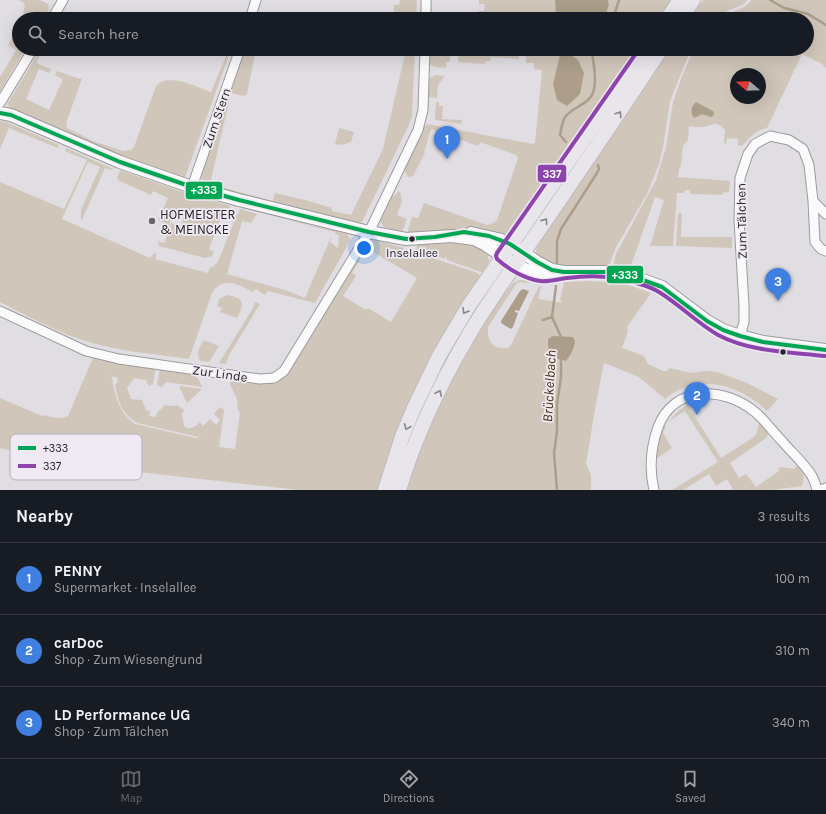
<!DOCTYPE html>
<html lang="en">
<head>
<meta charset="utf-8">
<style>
	:root { --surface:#171b24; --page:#242831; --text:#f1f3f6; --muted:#9ea1a6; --line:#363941; --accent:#686669 }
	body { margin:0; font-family:Karla,sans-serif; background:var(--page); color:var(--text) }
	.compass { position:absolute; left:730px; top:68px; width:36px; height:36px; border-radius:50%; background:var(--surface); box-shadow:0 4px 16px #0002; rotate:289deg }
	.you { position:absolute; left:364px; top:248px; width:14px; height:14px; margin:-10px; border:3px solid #fff; border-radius:50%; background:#1a73e8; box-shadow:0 0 0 6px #1a73e833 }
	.badge { display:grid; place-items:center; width:26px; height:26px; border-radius:50%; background:var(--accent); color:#fff; font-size:13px; font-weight:700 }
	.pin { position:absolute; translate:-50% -33px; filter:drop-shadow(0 1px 2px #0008) }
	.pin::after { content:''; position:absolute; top:21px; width:14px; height:12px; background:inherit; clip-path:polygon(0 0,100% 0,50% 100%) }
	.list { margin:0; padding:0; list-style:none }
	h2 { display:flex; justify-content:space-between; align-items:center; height:52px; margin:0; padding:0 16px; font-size:17px }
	h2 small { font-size:13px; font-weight:400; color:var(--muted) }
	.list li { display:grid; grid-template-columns:26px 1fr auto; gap:12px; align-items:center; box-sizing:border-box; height:72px; padding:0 16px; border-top:1px solid var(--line) }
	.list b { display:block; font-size:15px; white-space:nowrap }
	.list p { margin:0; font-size:13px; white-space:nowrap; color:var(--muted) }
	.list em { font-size:13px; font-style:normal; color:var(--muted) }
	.icon { flex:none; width:22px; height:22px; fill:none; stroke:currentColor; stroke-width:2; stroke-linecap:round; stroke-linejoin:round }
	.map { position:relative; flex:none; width:826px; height:490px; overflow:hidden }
	.search { position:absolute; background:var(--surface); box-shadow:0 4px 16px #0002; left:12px; right:12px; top:12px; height:44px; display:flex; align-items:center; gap:10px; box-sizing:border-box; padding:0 14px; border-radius:22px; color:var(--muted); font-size:15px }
	.sheet { height:268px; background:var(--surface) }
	nav { display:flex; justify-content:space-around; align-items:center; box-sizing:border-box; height:56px; border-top:1px solid var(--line); background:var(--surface); font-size:11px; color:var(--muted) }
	nav a { display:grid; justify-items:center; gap:2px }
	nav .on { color:var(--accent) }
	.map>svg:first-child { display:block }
	.green { fill:#d1c6ba; fill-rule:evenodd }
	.water { fill:#ac9e8a }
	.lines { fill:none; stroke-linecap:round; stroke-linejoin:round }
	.stream { stroke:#ac9e8a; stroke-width:2.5 }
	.street-casing { stroke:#9c9a9e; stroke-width:11 }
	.secondary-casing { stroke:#9c9a9e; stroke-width:14 }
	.primary-casing { stroke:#bcbbbd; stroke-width:16 }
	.street { stroke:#fafafb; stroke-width:9 }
	.secondary { stroke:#fafafb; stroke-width:12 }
	.primary { stroke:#e9e6eb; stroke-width:14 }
	.bus-1-casing { stroke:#eee9f2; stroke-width:7 }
	.bus-2-casing { stroke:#eee9f2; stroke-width:7 }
	.bus-1 { stroke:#00a651; stroke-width:4 }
	.bus-2 { stroke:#8e44ad; stroke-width:4 }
	.oneway { stroke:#88868a }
	.poi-dot { fill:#686669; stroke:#eee9f2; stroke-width:1.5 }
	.bus-dot { fill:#272528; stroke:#eee9f2; stroke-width:1.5 }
	.labels { text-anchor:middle; stroke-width:3.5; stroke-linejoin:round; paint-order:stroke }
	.bus-label { font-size:12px; fill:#272528; stroke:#eee9f2 }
	.street-label { font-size:13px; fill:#272528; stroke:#eee9f2 }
	.poi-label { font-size:13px; fill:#272528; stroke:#eee9f2; text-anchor:start }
	.water-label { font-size:14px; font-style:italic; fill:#4a340a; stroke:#eee9f2 }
	.key { fill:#eee9f2; stroke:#b2aeb5; stroke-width:1 }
	.key-label { font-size:11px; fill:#272528 }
	.line-badge { stroke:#eee9f2; stroke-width:1.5 }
	.badge-label { font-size:11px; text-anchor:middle; font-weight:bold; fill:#fff }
</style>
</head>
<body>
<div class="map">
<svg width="826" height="490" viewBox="0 0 826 490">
	<rect width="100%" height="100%" fill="#e0dee2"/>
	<path class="green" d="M19 0H40L48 4 49 10 44 19H22L25 4Z
		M400 0H417L416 19H403L394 16V5H399Z
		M479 0H555L556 19H484V15L478 14V11H484L485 4H479Z
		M608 0H674L661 19H604L609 5Z
		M703 0H747L744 4 720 14 713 19H686L697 3H701Z
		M751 0H826V68L822 64 802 54 767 128C757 129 748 139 742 146L738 145V139L727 138 726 144 724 143 725 130C716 119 712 126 702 127 698 127 693 127 689 126L688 140 683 146 681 166 679 169 678 177 730 181 729 192 722 193 723 195 690 194V190H685L684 193H677L673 246H650L664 200 655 197 630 268 628 267 627 269 613 267 616 254 656 180 666 147 673 102 682 76 694 49H807V19H718C729 12 744 11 751 0ZM736 74H760V98H736Z
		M19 25V49H25L0 92V77L16 50 8 45Z
		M41 49H43L36 63 51 69 49 73 39 69 26 99 49 110 63 79 55 75 57 71 80 79 81 78 82 79 66 123 67 128 93 141 123 151 131 150 134 147 156 86C169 72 196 87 211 92L229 49 231 50 185 177H179L109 152 11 109 7 104Z
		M244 49H256L247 94 244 96 231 93 210 184 273 201 275 193 305 200 332 208V211L351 215 383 149 405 54 402 53V49H415L412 116 409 125 362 222 358 223 346 220 237 194 206 184 200 177Z
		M428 49H440L439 53 450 55V62H446V68C429 66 427 67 428 49Z
		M481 49H641L511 232 508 233 497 234 465 228 425 233H408V231L412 217 418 218 424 203 487 225 493 223 497 220 518 158 516 155 480 142 478 146 431 129 424 152 425 153 413 176 408 177 403 168 423 126H426L427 124 533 144 535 143 542 70 534 69V63H526V56H519V59L491 57 490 61H485V64L458 62V57L461 55 480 56Z
		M667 49H691L670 101 663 147 659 164 647 194 616 247 609 266 558 267 537 256 536 251 537 245Z
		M436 75 445 76 438 85 437 98 426 97C427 87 425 78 436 75Z
		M436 102H439V106H443L442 119 462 120 461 124 435 120Z
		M0 121 6 122 59 145 58 148 9 128 0 149Z
		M339 128 354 132 351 142 342 145 335 144Z
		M66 148 113 169 111 170 105 168 82 220 81 219V210L100 167 88 162 62 219 150 258 153 254 157 253 155 259 208 273 210 267H213L218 262 237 214 238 215 240 209 257 214 251 223 242 221 227 274 285 290 305 298 331 237 330 242 338 248 339 236 334 232 288 220 347 234 350 239V241L315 303 268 291 265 295 256 289 253 292C239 284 222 276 212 293L189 359C157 354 123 352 92 343 60 334 30 317 0 302V182L64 209 87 160 65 151Z
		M120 170 180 191 230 206V212L224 210 209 249 214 252 212 256 205 258 159 246 158 241 164 243 171 227 170 226 171 223 180 227 184 217 174 212 169 225 158 220 168 198 153 191 151 195 119 181 117 178Z
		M399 191 400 192 402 201 397 215 407 219 402 232 384 227 381 223 380 216 391 194 394 196Z
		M678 213H682L681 237H732V248L676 246Z
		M369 238 404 248 403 250 405 251 406 249 475 272 479 274 481 278 380 490H299L68 464 0 448V398L42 416 43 415C52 417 60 420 68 416L93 358 81 355 80 353H81L156 367 153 384 149 386 146 380 134 378 127 388 131 399 142 400 146 410 150 411 149 416 156 417 157 413 165 405 175 406 177 405 184 410 182 415 184 426C190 431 195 427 200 422L203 426 210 419 216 425 220 420 214 414 220 407 224 410 219 447 235 449 240 412 238 411 237 399 230 384 231 378 273 381 356 258 360 260 352 273 356 276 343 296 366 310 368 308 391 322 417 278 363 246ZM111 374 113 377H116L118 379 117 383 115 384C119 403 120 412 138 423L198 437 200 434H201L198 438H195L135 424C117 411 115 393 111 374Z
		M467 241 487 252 489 261 484 273 447 260V258L445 257V259L416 250 418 243Z
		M520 280 531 281V283L519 282 516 284 488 327C487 341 493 350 508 348L512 343 539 286 541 287 538 299 563 303 560 300 564 282 588 281 623 283 651 293 627 327 628 331 622 348 644 356 648 364 663 371H667L670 368 690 373 705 371 717 372 747 383 778 399 767 411C739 384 697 372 665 399L639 377 604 363 595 409 586 464 591 475V490H403L412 465 447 385 502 292 505 294 513 283Z
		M227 295C244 298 245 303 237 318L220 312 222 308 217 306 219 299Z
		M256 302 260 304 229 355 226 364 219 363 253 308 254 303Z
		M204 340 219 346 209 362 200 361C196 353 199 347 204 340Z
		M160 367C176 370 197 368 202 387L166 382 162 387 157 385Z
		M179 386 202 389 187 403Z
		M686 403 721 458 751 439 757 433 759 422 769 433 766 438 730 463 739 478 746 474 756 487 779 471 778 469 780 467 794 469 798 465C804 471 805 478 802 486L772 490H733L727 479 716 486 709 474 683 490H672L718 462 685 411 669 421 678 411 686 406 707 440 686 405Z
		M665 425 666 427 663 433 672 448 656 459 660 436Z"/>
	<path class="water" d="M555 0H608L609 5 604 19H556Z
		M567 52 578 60 584 73 580 94 567 106 557 100 553 84 560 55Z
		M696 102 713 111 714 113 713 116 711 117 702 114 694 118C690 113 691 106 696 102Z
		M523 289 529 291 519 311 515 310V312L518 313 513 327 511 329 501 323V321L520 291Z
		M553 336 573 337 575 341C574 349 571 354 566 361L551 357 548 346V339Z"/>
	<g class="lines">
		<path class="stream" d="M770 0 784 8 808 14 826 25
			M613 19 619 0
			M566 142 560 135C561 130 562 122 565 117 573 106 591 105 594 89 597 77 593 63 592 51L593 49
			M557 263V241L561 229 597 173 599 169 598 165
			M556 286 552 317 562 339
			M543 320 552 317
			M557 490 554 453 557 431V404L561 377V358"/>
		<g class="street-casing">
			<path id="street" d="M52 19 63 0
				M250 19 256 0
				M426 19V0
				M0 103 33 49
				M192 187 240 49
				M813 201 826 214
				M0 311 86 351 119 359 260 379 274 378 284 371 369 232 418 130 423 110 425 49
				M740 336 744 322V306L739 220 740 178 748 154 755 144 770 136 789 140 803 149 809 165 813 201 815 242 821 249 826 251
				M654 490C649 469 651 447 658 427 674 385 724 386 755 412 765 420 773 432 782 441 791 452 804 463 812 476 814 480 816 485 817 490
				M820 490 826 488"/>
		</g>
		<g class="secondary-casing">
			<path id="secondary" d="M0 113 11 115 120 162 192 187 239 200 369 232 406 239 452 236 474 239 486 245 515 265 530 271 546 275H555L564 272
				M471 233 502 240 510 244 537 262 552 270 564 272H611L632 276 662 287 707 321 723 330 740 336 763 342 826 350"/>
		</g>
		<g class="primary-casing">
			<path id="primary" d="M667 19 680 0
				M681 19 693 0
				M385 490 402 437 414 408 439 356 468 307 646 49
				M399 490C415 437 439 386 467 338 491 297 519 259 546 220 585 163 624 106 661 49"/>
		</g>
		<use href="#street" class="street"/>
		<use href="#secondary" class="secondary"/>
		<use href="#primary" class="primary"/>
		<g class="bus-1-casing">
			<path id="bus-1" d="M0 113 11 115 120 162 192 187 239 200 369 232 406 239 435 237 464 232 489 236 510 244 537 262 552 270 564 272H611L632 276 662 287 707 321 723 330 740 336 763 342 826 350"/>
		</g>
		<g class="bus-2-casing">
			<path id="bus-2" d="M639 49 497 253 496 256 497 259C508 269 525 279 540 281 549 282 558 279 567 278 582 276 598 275 613 278 628 281 646 284 659 292 680 305 697 323 718 335 750 352 790 352 825 356"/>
		</g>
		<use href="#bus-1" class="bus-1"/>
		<use href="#bus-2" class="bus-2"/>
	</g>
	<defs><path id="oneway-chevron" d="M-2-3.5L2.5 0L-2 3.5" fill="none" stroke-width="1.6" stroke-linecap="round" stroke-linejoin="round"/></defs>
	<g class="oneway">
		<use href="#oneway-chevron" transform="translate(619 114) rotate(-57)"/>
		<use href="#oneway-chevron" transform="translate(545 221) rotate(-55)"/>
		<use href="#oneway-chevron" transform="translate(465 311) rotate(121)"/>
		<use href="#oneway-chevron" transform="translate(439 393) rotate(-65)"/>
		<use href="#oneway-chevron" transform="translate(407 427) rotate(112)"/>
	</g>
	<circle class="poi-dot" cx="152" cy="221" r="4"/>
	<g class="bus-dot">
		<circle cx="412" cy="239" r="3.5"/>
		<circle cx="783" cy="352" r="3.5"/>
	</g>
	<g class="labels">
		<g class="bus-label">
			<text x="412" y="257">Inselallee</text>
		</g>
		<g class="street-label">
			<text transform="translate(216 118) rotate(-71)" y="5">Zum Stern</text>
			<text transform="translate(741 221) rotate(-91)" y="5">Zum Tälchen</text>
			<text transform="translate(220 373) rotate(8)" y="5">Zur Linde</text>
		</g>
		<g class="poi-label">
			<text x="160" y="219">HOFMEISTER<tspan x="160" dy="15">&amp; MEINCKE</tspan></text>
		</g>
		<g class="water-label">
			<text transform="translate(549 386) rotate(-87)" y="5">Brückelbach</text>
		</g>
	</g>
	<rect x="10" y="434" width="132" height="46" rx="6" class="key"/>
	<rect x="18" y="446" width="18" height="4" fill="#00a651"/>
	<rect x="18" y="464" width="18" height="4" fill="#8e44ad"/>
	<g class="key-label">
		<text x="43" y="452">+333</text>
		<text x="43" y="470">337</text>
	</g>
	<g class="line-badge">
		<rect x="537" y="164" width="30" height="19" rx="4" fill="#8e44ad"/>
		<rect x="185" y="181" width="38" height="19" rx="4" fill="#00a651"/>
		<rect x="606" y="265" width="38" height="19" rx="4" fill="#00a651"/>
	</g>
	<g class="badge-label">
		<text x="552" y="178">337</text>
		<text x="204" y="194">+333</text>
		<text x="625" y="279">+333</text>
	</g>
</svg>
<svg class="compass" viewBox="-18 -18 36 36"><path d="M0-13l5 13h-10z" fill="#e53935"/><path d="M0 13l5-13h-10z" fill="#9ea1a6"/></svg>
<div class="you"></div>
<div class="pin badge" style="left:447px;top:159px;background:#3f7fe0">1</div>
<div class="pin badge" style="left:697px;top:415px;background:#3f7fe0">2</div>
<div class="pin badge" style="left:778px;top:301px;background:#3f7fe0">3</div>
<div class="search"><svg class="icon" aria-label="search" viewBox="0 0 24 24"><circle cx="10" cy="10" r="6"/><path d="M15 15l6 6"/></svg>Search here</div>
</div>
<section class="sheet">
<h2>Nearby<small>3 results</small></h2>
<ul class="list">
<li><span class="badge" style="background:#3f7fe0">1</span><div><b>PENNY</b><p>Supermarket · Inselallee</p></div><em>100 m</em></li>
<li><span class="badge" style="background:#3f7fe0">2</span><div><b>carDoc</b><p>Shop · Zum Wiesengrund</p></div><em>310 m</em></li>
<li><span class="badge" style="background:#3f7fe0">3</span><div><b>LD Performance UG</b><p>Shop · Zum Tälchen</p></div><em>340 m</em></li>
</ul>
</section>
<nav>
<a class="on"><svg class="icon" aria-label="map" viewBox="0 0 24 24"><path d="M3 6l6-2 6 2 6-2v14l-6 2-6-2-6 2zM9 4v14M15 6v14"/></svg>Map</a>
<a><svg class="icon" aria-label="directions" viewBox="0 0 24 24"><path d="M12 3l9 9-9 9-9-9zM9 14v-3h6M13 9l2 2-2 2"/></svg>Directions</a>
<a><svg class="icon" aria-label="saved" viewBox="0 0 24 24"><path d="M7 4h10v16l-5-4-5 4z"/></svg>Saved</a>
</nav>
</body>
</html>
